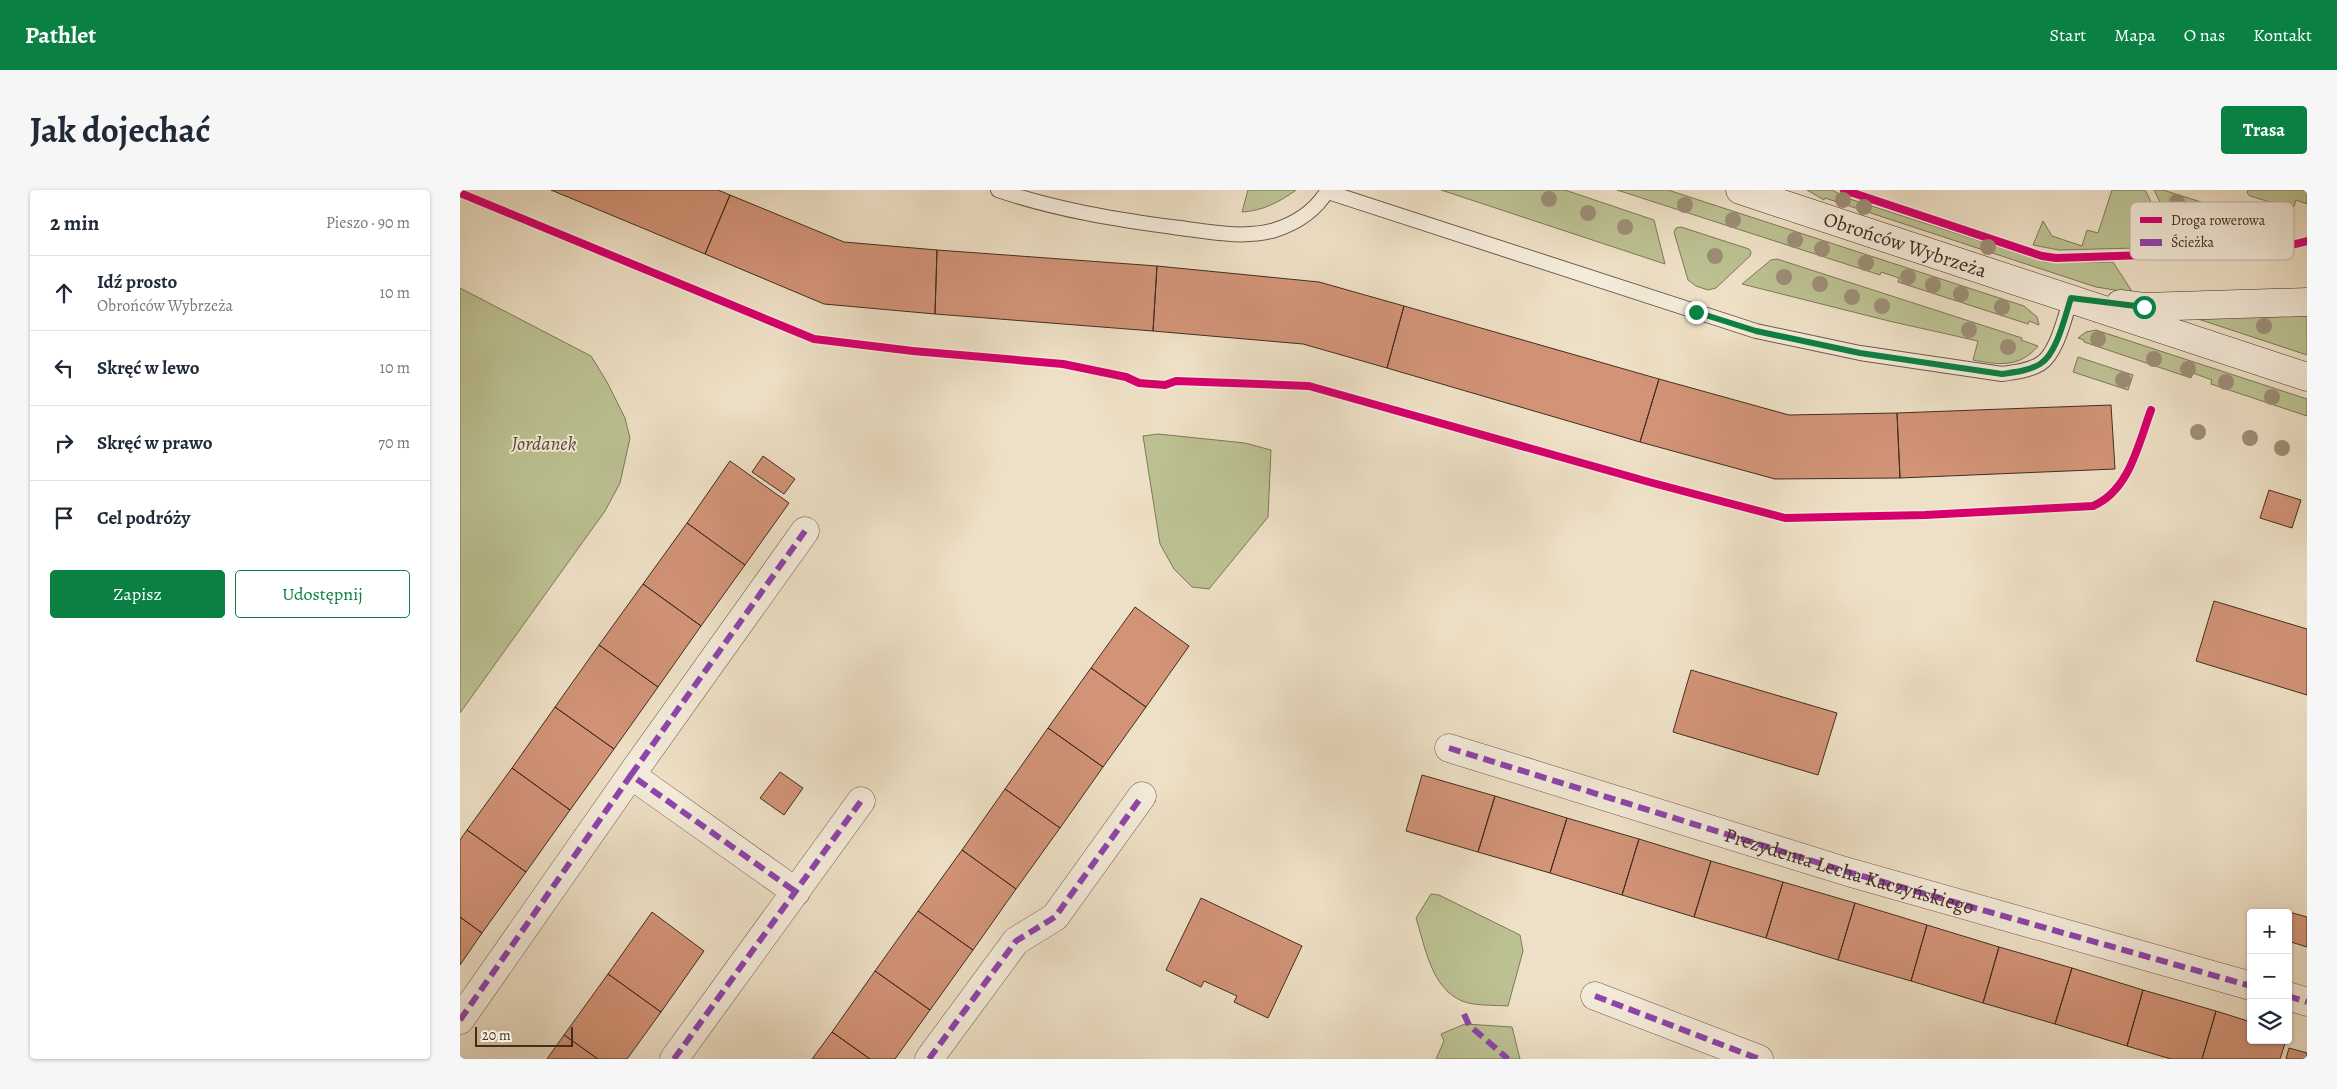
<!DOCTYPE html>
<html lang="pl">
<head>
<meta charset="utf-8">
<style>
	:root { --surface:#fff; --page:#f6f6f7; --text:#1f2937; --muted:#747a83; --line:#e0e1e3; --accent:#0b8043 }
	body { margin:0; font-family:Alegreya,serif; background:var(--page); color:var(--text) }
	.controls { position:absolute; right:15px; bottom:15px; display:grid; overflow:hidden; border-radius:5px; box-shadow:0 1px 4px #0004 }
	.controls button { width:45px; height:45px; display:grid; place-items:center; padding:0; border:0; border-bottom:1px solid var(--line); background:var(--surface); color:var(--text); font:25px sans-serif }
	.scale { position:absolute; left:15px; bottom:12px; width:98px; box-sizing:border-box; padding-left:5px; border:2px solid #412e1f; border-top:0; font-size:14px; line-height:18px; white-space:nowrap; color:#412e1f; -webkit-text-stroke:4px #f4ebda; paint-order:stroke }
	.stop { position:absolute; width:15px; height:15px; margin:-11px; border:4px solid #0b8043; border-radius:50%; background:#fff }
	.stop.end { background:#0b8043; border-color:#fff; box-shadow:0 1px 5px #0008 }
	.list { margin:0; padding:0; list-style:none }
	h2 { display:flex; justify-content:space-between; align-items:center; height:65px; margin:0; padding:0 20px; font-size:21px }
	h2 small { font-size:16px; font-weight:400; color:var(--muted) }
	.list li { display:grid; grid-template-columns:32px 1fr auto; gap:15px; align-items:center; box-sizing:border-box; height:75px; padding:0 20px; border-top:1px solid var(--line) }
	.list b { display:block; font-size:19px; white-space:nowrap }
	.list p { margin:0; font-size:16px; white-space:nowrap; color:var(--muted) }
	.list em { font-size:16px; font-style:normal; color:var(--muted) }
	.actions { display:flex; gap:10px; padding:15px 20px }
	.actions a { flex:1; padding:11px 0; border:1px solid var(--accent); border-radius:5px; text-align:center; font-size:18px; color:var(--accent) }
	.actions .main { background:var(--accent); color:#fff }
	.icon { flex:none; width:28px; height:28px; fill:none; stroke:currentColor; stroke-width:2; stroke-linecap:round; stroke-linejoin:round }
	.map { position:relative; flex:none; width:1847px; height:869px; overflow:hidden; border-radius:5px }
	header { display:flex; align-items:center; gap:30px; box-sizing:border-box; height:70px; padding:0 25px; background:var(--accent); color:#fff }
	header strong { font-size:24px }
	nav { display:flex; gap:28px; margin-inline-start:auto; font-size:18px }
	.intro { display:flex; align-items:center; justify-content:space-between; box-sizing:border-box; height:120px; padding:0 30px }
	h1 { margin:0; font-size:35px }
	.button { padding:12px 22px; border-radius:5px; background:var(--accent); color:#fff; font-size:18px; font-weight:700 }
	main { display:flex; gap:30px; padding:0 30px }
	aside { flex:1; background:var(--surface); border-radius:5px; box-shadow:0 1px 4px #0004 }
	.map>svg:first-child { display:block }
	.green { fill:#bcc192; stroke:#7e7858 }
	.building { fill:#d29377; stroke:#412e1f }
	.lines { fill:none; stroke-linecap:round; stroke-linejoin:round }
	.service-casing { stroke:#6c5a49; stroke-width:16 }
	.minor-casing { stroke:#6c5a49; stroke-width:29 }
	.secondary-casing { stroke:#412e1f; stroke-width:29 }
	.service { stroke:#f4ebda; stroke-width:14 }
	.minor { stroke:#f4ebda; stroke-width:28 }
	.secondary { stroke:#f4ebda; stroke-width:28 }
	.quiet { stroke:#8e44ad; stroke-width:6; stroke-dasharray:12 6; stroke-linecap:butt }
	.cycleway-casing { stroke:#f4ebda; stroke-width:11 }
	.cycleway { stroke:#d6006c; stroke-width:8 }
	.tree { fill:#9d8e77 }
	.route { stroke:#0b8043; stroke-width:6 }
	.labels { text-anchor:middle; stroke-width:4; stroke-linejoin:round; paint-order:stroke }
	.street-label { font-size:20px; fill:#412e1f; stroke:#f4ebda }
	.park-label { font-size:20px; font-style:italic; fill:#5a4b36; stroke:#f4ebda }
	.key { fill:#f4ebda; stroke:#beb2a2; stroke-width:1 }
	.key-label { font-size:14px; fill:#412e1f }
</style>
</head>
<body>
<header>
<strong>Pathlet</strong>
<nav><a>Start</a><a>Mapa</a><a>O nas</a><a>Kontakt</a></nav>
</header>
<div class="intro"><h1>Jak dojechać</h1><a class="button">Trasa</a></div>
<main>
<aside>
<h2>2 min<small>Pieszo · 90 m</small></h2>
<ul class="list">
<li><svg class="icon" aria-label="ahead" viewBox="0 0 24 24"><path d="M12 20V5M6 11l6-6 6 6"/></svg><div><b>Idź prosto</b><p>Obrońców Wybrzeża</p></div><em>10 m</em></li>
<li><svg class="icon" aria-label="left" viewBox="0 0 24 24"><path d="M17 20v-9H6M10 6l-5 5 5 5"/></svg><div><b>Skręć w lewo</b></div><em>10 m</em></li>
<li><svg class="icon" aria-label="right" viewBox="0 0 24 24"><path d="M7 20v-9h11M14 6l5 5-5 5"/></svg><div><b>Skręć w prawo</b></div><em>70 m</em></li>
<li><svg class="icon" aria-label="arrive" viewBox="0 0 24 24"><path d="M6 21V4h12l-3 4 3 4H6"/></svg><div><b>Cel podróży</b></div></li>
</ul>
<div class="actions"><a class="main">Zapisz</a><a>Udostępnij</a></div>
</aside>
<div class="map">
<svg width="1847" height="869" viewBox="0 0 1847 869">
	<rect width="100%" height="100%" fill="#eee0c6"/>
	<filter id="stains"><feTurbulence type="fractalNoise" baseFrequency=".004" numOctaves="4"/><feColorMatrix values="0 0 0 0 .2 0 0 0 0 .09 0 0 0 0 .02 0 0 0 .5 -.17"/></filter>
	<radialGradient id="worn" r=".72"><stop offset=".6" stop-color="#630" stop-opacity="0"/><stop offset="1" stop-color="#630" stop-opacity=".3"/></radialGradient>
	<path class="green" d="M788 0H836C820 12 802 21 782 22Z
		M981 0H1105L1194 30 1205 74Z
		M1157 0H1208L1564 116 1577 127 1579 135 1569 131 1568 134 1438 92 1439 88 1421 82 1420 85Z
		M1347 0H1372L1387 8 1585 72H1653L1673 103 1636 97 1365 8 1364 10Z
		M1652 0H1685L1714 57 1599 60 1573 55 1583 31 1592 46 1622 56 1627 40 1638 43Z
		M1694 0H1703L1827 39 1823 54 1723 57Z
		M1788 0H1847V14L1836 10 1833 19 1790 6 1787 3Z
		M1221 37 1289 59 1291 62 1290 66 1256 98 1248 100 1236 96 1228 90 1214 42 1216 38Z
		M1317 69 1562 148 1561 150 1578 156C1560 178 1538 175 1513 170L1518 151 1429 131 1282 94 1311 70Z
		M0 98 131 166 147 192 165 228 170 248 160 293 145 321 0 523Z
		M1847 125V165L1735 128Z
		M1636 140 1847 209V226L1751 194 1752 190 1733 183 1731 188 1624 152V150L1618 148 1626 142Z
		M1618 167 1673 185 1668 200 1613 182Z
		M698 244 785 253 811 260 808 327 749 399 732 397 714 379 700 354 683 246Z
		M971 704 979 705 1060 745 1063 761 1048 816C1034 815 1014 816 1002 811 971 798 965 756 956 728Z
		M1005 834 1052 837 1060 869H976L984 851 981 844Z"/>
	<path class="building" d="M91 0H258L270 5 245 64Z
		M270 5 384 52 477 60 475 124 364 114 245 64Z
		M477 60 697 76 693 141 475 124Z
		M697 76 859 92 944 116 927 178 843 154 693 141Z
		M944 116 1199 189 1180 252 927 178Z
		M1199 189 1329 225 1437 223 1440 288 1315 289 1180 252Z
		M1651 215 1655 279 1440 288 1437 223Z
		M303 266 335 289 324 304 292 282Z
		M270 271 329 313 285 375 227 333Z
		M1809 300 1841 310 1832 338 1800 328Z
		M227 333 285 375 241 436 183 394Z
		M183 394 241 436 198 497 139 455Z
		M1754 411 1847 439V505L1736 471Z
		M675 417 729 456 686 517 631 478Z
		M139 455 198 497 154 559 95 517Z
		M631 478 686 517 643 577 588 538Z
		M1231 480 1377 523 1358 585 1213 542Z
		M95 517 154 559 110 620 52 578Z
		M588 538 643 577 600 638 545 599Z
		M52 578 110 620 66 682 7 640Z
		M320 582 343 598 324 625 300 608Z
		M962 585 1035 606 1018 662 946 641Z
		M545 599 600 638 556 699 502 660Z
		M1035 606 1107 628 1090 683 1018 662Z
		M1107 628 1179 649 1162 705 1090 683Z
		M7 640 66 682 22 743 0 727V650Z
		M1179 649 1251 671 1234 727 1162 705Z
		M502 660 556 699 513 760 458 721Z
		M1251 671 1323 692 1306 748 1234 727Z
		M1323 692 1395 713 1378 770 1306 748Z
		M741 708 842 756 808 828 774 812 777 806 744 791 741 797 706 780Z
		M1395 713 1467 735 1451 791 1378 770Z
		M458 721 513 760 470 820 415 781Z
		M192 722 244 761 201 822 148 784Z
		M1829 722 1847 727V757L1828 751Z
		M0 727 22 743 0 775Z
		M1467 735 1539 757 1523 813 1451 791Z
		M1539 757 1612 778 1595 834 1523 813Z
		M1612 778 1683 800 1667 856 1595 834Z
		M415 781 470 820 435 869H410L372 842Z
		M148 784 201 822 167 869H138L104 845Z
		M1683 800 1756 821 1742 869H1711L1667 856Z
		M1756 821 1791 832V850H1826L1820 869H1742Z
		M372 842 410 869H352Z
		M104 845 138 869H87Z
		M1829 858 1847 863 1846 869H1826Z"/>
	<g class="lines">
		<g class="service-casing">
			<path id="service" d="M538 0C597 20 658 30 720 38 750 42 785 49 815 40 837 33 856 20 868 0
				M868 2 1296 141 1400 163 1542 184C1555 182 1568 181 1580 174 1597 164 1605 126 1611 108"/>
		</g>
		<g class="minor-casing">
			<path id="minor" d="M989 558 1388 682 1791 796
				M171 585 345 341
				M1135 806 1299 869
				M1828 806 1847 812
				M0 830 171 585 336 702
				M214 869 401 611
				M469 869 556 751 595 727 682 606"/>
		</g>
		<g class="secondary-casing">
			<g id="secondary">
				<path id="s1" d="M1280 0 1847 187"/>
				<path d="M1660 114 1684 117 1847 112"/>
			</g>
		</g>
		<use href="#service" class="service"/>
		<use href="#minor" class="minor"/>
		<use href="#secondary" class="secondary"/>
		<g class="quiet">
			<path id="s2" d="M989 558 1388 682 1791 796"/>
			<path d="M171 585 345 341"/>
			<path d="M1135 806 1299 869"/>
			<path d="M1828 806 1847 812"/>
			<path d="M1004 824 1009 835 1048 869"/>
			<path d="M0 830 171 585 336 702"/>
			<path d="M214 869 401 611"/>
			<path d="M469 869 556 751 595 727 682 606"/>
		</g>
		<g class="cycleway-casing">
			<path id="cycleway" d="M1384 0 1582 66 1596 68 1808 61 1847 51
				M0 3 354 149 453 161 603 174 666 187 679 193 705 195 716 191 849 196 1189 292 1325 328 1465 325 1633 316C1669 301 1678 255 1691 220"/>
		</g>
		<use href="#cycleway" class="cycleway"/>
	</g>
	<g class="tree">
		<circle cx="1089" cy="9" r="8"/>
		<circle cx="1383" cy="10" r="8"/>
		<circle cx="1717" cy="12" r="8"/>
		<circle cx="1225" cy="15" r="8"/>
		<circle cx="1404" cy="17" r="8"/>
		<circle cx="1128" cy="23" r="8"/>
		<circle cx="1273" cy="30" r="8"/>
		<circle cx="1165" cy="37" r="8"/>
		<circle cx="1335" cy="50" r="8"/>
		<circle cx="1528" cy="57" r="8"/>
		<circle cx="1362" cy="59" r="8"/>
		<circle cx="1255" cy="66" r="8"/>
		<circle cx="1406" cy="73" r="8"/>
		<circle cx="1324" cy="87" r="8"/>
		<circle cx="1448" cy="87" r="8"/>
		<circle cx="1360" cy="94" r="8"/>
		<circle cx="1473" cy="95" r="8"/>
		<circle cx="1501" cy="104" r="8"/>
		<circle cx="1392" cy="107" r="8"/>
		<circle cx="1422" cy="116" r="8"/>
		<circle cx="1542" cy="117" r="8"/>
		<circle cx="1804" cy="136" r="8"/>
		<circle cx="1509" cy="140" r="8"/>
		<circle cx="1638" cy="149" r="8"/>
		<circle cx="1548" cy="157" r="8"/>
		<circle cx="1694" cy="169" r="8"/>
		<circle cx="1728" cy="179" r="8"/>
		<circle cx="1663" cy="190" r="8"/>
		<circle cx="1766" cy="192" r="8"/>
		<circle cx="1812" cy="207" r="8"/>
		<circle cx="1738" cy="242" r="8"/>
		<circle cx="1790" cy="248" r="8"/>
		<circle cx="1822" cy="258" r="8"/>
	</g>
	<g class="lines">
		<path class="route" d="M1236 122 1296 141 1400 163 1542 184C1555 182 1568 181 1580 174 1597 164 1605 126 1611 108L1684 117"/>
	</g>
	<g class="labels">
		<g class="street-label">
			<text dy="7" stroke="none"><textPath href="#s1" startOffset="174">Obrońców Wybrzeża</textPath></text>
			<text dy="7" stroke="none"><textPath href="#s2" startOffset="419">Prezydenta Lecha Kaczyńskiego</textPath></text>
		</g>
		<g class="park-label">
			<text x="84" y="260">Jordanek</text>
		</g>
	</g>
	<rect x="1670" y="12" width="164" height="58" rx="8" class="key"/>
	<rect x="1680" y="27" width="22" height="6" fill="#d6006c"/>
	<rect x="1680" y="49" width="22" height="7" fill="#8e44ad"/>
	<g class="key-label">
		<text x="1711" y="35">Droga rowerowa</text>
		<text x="1711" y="57">Ścieżka</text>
	</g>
	<rect width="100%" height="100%" filter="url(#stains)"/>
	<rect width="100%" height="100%" fill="url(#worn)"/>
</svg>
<div class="controls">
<button>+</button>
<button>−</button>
<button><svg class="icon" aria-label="layers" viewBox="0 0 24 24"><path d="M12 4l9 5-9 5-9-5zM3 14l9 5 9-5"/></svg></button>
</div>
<div class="scale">20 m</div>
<div class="stop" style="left:1684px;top:117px"></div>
<div class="stop end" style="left:1236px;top:122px"></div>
</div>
</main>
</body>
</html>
